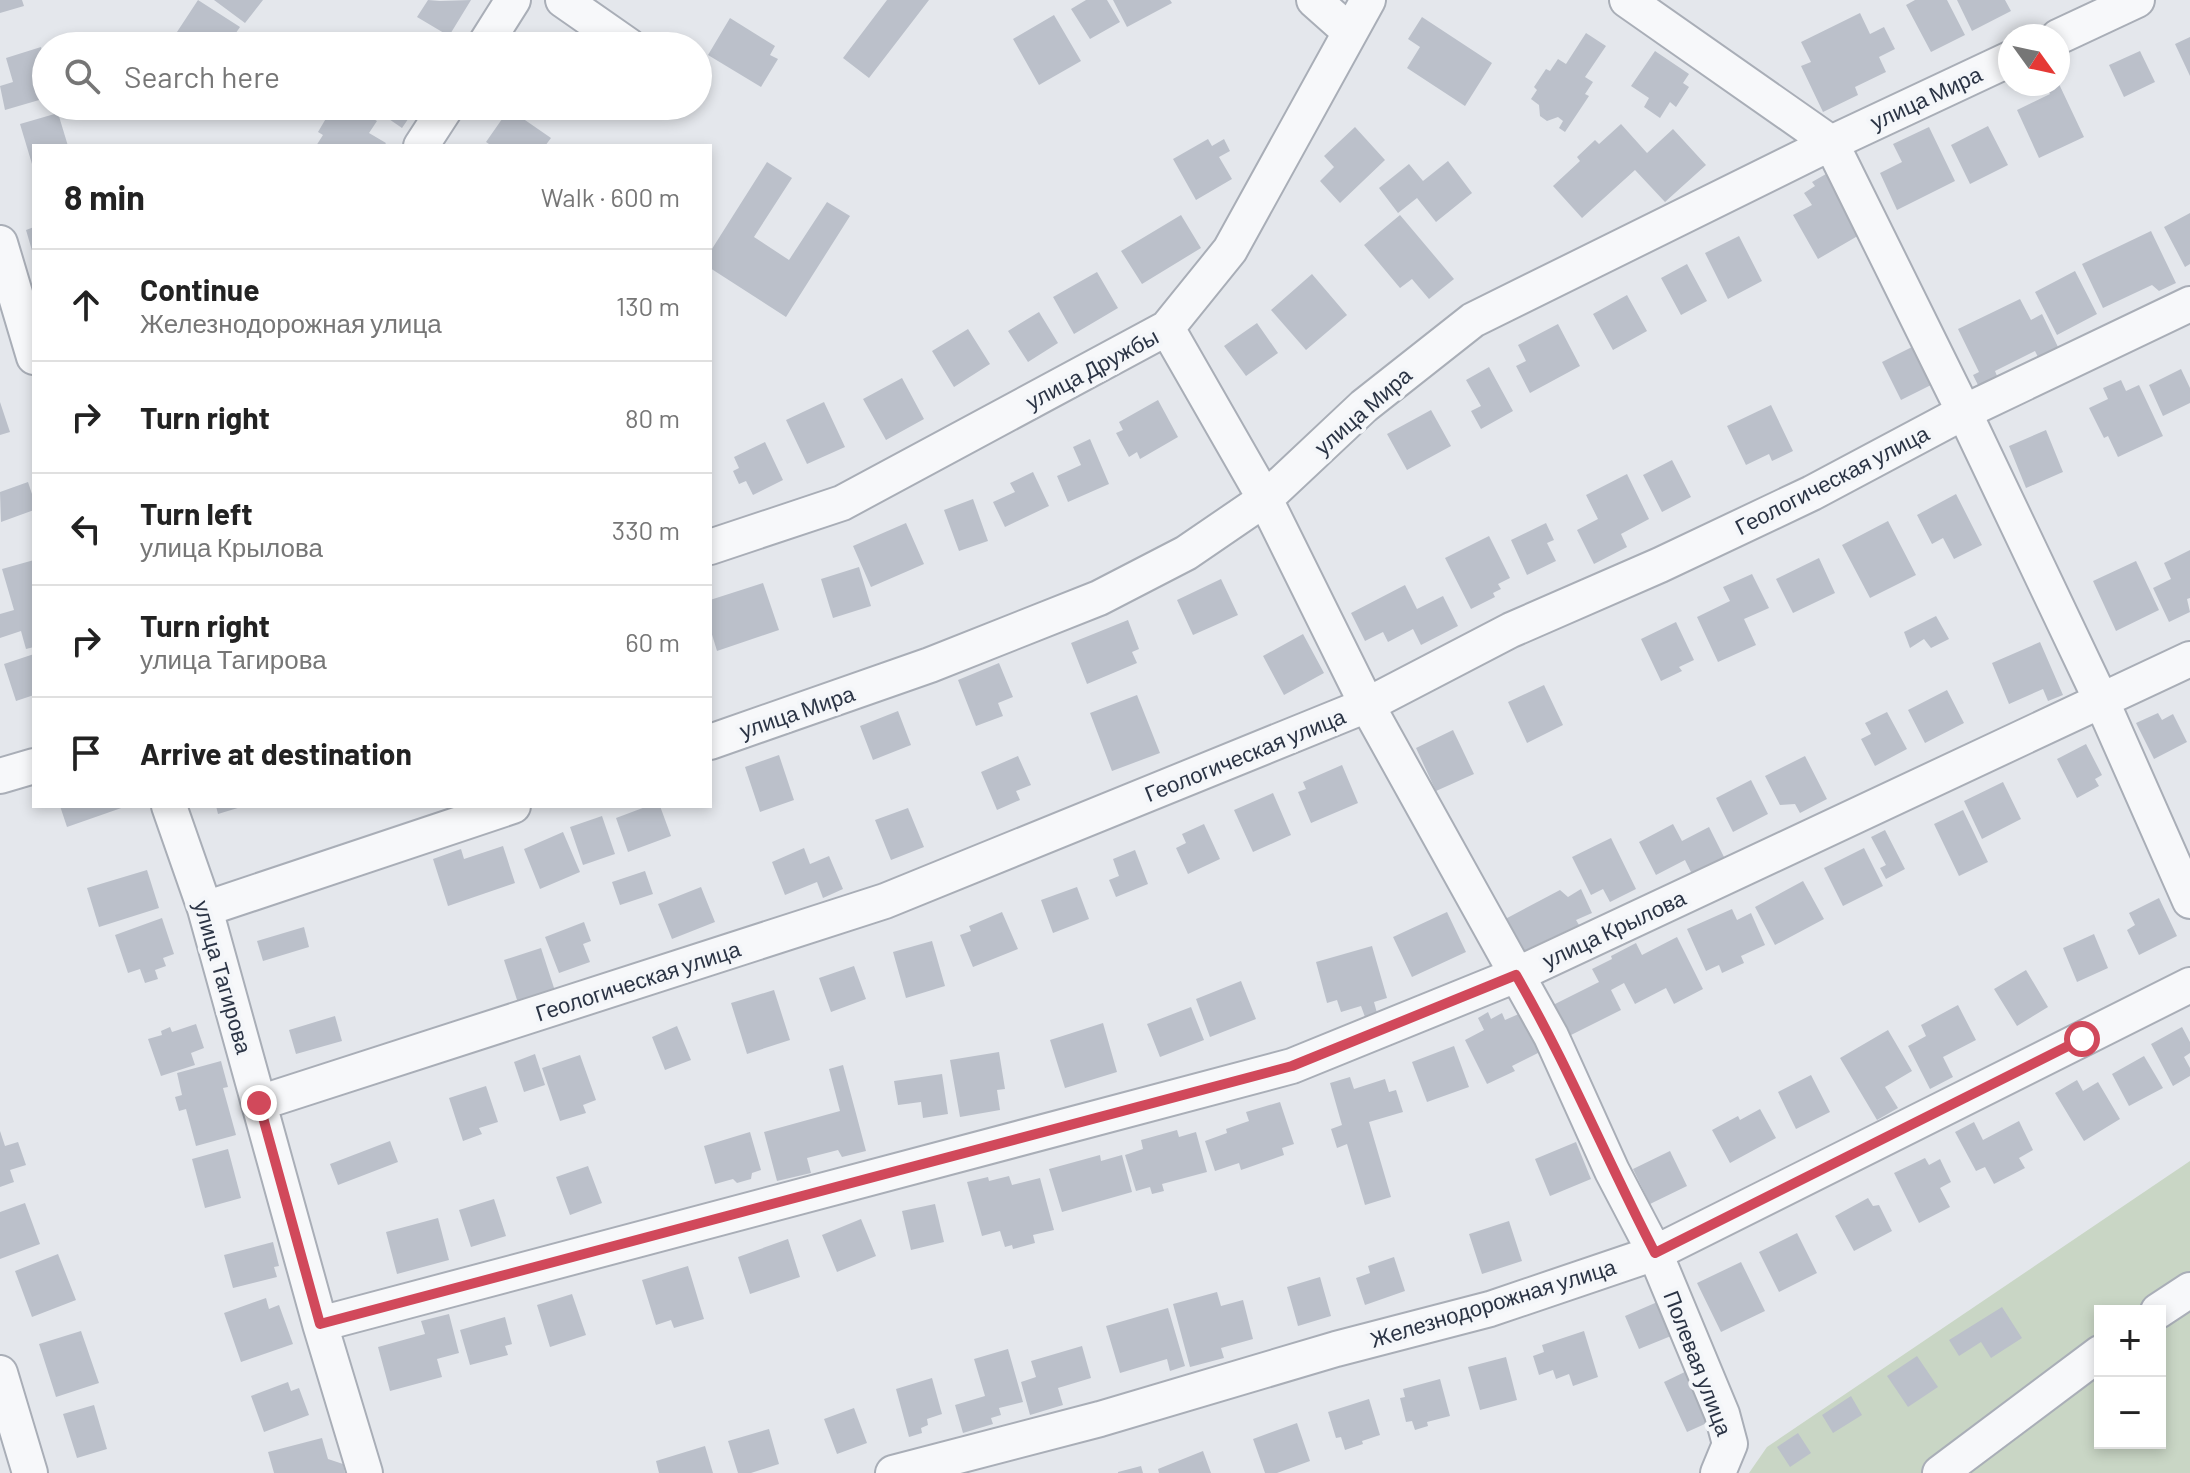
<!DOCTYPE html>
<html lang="en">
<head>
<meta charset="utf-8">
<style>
	:root { --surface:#fff; --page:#f2f2f2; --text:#222; --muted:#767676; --line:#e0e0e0 }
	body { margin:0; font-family:Barlow,sans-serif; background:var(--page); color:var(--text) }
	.controls { position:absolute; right:24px; bottom:24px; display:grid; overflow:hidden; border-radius:0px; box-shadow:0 4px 12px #0003 }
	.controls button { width:72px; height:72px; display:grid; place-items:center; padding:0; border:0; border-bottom:2px solid var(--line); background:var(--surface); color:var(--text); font:40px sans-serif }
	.compass { position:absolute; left:1998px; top:24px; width:72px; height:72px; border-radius:50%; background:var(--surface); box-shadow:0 4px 12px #0003; rotate:123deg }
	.stop { position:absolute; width:24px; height:24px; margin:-18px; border:6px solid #d1495b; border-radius:50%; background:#fff }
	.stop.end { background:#d1495b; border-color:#fff; box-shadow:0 2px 8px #0008 }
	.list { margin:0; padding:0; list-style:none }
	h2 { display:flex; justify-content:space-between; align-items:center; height:104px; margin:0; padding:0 32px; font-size:34px }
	h2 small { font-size:26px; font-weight:400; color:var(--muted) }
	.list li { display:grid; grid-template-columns:52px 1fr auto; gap:24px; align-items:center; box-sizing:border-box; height:112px; padding:0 32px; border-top:2px solid var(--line) }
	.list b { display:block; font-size:30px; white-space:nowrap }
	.list p { margin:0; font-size:26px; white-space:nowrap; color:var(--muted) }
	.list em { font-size:26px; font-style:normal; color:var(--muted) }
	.icon { flex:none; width:44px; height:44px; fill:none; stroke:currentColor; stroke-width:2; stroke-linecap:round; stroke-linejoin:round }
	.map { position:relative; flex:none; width:2190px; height:1473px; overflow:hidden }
	.search { position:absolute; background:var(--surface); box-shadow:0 4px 12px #0003; left:32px; top:32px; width:680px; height:88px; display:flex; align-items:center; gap:20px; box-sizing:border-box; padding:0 28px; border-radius:44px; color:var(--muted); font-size:30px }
	.panel { position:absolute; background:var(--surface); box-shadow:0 4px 12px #0003; left:32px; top:144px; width:680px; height:664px; border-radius:0px }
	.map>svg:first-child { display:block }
	.green { fill:#c9d6c5; fill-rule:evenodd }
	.building { fill:#bbc0ca }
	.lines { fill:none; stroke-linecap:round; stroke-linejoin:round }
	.minor-casing { stroke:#a9aeb7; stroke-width:38 }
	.minor { stroke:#f7f8fa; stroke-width:34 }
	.route { stroke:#d1495b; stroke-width:10 }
	.labels { text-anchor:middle; stroke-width:8; stroke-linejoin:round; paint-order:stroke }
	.street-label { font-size:22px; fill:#2b3445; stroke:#f4f6f9 }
</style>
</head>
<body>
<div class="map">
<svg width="2190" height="1473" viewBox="0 0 2190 1473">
	<rect width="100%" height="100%" fill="#e4e7ec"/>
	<path class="green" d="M2190 1161V1473H1749L1767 1447ZM2100 1311H2160V1443H2100Z"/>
	<path class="building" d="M0 0H22L24 6 0 13Z
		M198 0 240 27 227 46H191L175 35Z
		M214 0H263L245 23Z
		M428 0 440 1 471 0 449 36 417 17Z
		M887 0H929L869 78 843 58Z
		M1086 0H1107L1120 22 1090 39 1071 9Z
		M1113 0H1170L1172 3 1127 27Z
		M1915 0H1947L1965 35 1931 52 1906 5Z
		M1957 0H2005L2011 11 1972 31Z
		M1860 13 1870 34 1884 27 1895 49 1879 57 1886 72 1855 87 1858 95 1823 112 1801 66 1811 62 1801 42Z
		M1054 15 1081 61 1039 85 1013 39Z
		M1422 17 1492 63 1465 106 1407 68 1420 47 1408 39Z
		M730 18 775 46 770 55 778 59 761 87 708 55Z
		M1586 33 1606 46 1585 77 1593 82 1585 94 1589 96 1565 132 1559 128 1563 121 1558 117 1547 121 1540 116 1539 105 1531 99 1537 90 1534 87 1546 69 1550 71 1558 59 1566 64Z
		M2190 37V76L2175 44Z
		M41 47 46 66V98L5 110 0 86 13 82 6 58Z
		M1655 51 1689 74 1683 83 1689 87 1676 107 1670 102 1660 118 1644 107 1649 98 1631 86Z
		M2140 51 2155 82 2124 97 2109 65Z
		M2045 84H2059L2084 137 2039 158 2017 110 2050 94Z
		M370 106H417L402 128Z
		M357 109 377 121 369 133 386 143 384 146H316L323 135 318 132 328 115 337 120 341 113 351 119Z
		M509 109 551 138 545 146H492L486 142Z
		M58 113 68 146H34V163L32 164 20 124Z
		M1621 124 1647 153 1673 129 1706 165 1665 202 1635 170 1582 218 1553 186 1580 161 1577 157 1595 140 1599 144Z
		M1988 126 2008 165 1970 184 1951 145Z
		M1355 127 1385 160 1340 203 1320 181 1334 167 1324 156Z
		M1929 127 1955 181 1897 210 1880 173 1902 162 1893 144Z
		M1208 139 1212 146 1224 139 1230 151 1219 157 1232 179 1196 200 1173 159Z
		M1448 161 1472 193 1436 222 1417 198 1398 213 1379 188 1409 164 1423 181Z
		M767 162 792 178 754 237 789 260 827 202 850 216 786 317 710 268V252Z
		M1833 170 1868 230 1818 259 1793 215 1812 205 1804 193 1815 186 1812 182Z
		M2190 213V264L2185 267 2164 227Z
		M1181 215 1201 248 1142 284 1121 251Z
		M1400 215 1454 279 1429 299 1412 279 1400 288 1364 245Z
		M34 227V254H33L26 230Z
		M2151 231 2176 283 2159 291 2152 285 2103 308 2082 264Z
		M1739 236 1762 281 1728 299 1705 253Z
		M1687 264 1707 301 1681 315 1661 278Z
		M2075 271 2097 314 2057 335 2035 292Z
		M1097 272 1118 308 1074 334 1053 297Z
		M1312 274 1347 315 1306 350 1271 310Z
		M1627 295 1647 331 1613 350 1593 314Z
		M2020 299 2031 320 2042 314 2059 349 2039 359 2035 351 1995 371 1997 376 1978 385 1973 375 1979 372 1958 329Z
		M1039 312 1058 343 1028 362 1008 331Z
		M1257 323 1278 353 1246 376 1224 346Z
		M1558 324 1580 366 1530 393 1516 366 1526 361 1518 345Z
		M968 329 990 364 954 387 932 351Z
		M1912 347 1931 385 1901 400 1882 362Z
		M1489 367 1513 411 1481 429 1471 411 1481 406 1466 380Z
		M2181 369 2190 388V403L2163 416 2149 385Z
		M902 378 924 419 886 440 863 399Z
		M2121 380 2126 391 2139 385 2163 436 2118 457 2108 436 2104 438 2089 408 2108 399 2103 388Z
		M1158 400 1178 437 1140 459 1137 452 1129 457 1116 433 1123 430 1119 422Z
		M0 402 10 432 0 435Z
		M824 402 845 447 807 464 786 420Z
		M1771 405 1793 451 1772 461 1769 454 1746 465 1727 426Z
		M1431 410 1451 446 1407 470 1387 434Z
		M2046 430 2063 472 2026 488 2009 446Z
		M1090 439 1109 484 1068 502 1057 476 1081 465 1073 447Z
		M765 442 783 480 753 495 746 481 739 484 733 471 739 468 734 457Z
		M1672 460 1691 497 1662 512 1643 475Z
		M1033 472 1049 506 1005 527 993 502 1015 492 1010 483Z
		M1627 474 1649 519 1621 534 1627 547 1594 564 1577 530 1598 519 1586 495Z
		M28 482 34 500V510L1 522 0 492Z
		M1956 494 1982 545 1954 559 1943 538 1932 544 1917 515Z
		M973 499 988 541 959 551 944 510Z
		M1888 521 1916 575 1870 598 1842 545Z
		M906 523 924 564 871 587 853 546Z
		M1546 523 1554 540 1547 543 1556 561 1527 575 1511 540Z
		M1489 536 1510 578 1498 584 1501 589 1493 593 1495 597 1471 609 1445 558Z
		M2190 550V598L2187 599 2190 612 2169 622 2153 588 2171 579 2164 563Z
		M1819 558 1835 593 1793 613 1776 579Z
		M34 560V647L26 649 21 631 0 638V614L14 610 2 569Z
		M2136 561 2159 610 2116 631 2093 581Z
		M859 567 871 606 833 618 821 579Z
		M1752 574 1769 608 1744 619 1756 645 1718 662 1697 617 1730 601 1723 587Z
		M1221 579 1238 615 1193 635 1177 600Z
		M763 583 779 630 717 651 710 628V600Z
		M1405 585 1417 609 1443 596 1458 626 1421 645 1413 629 1388 642 1383 632 1365 641 1351 613Z
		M1936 616 1949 639 1931 648 1924 639 1910 648 1904 632Z
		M1128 620 1139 649 1132 652 1137 663 1087 684 1071 643Z
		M1676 622 1694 660 1679 667 1682 671 1661 681 1641 639Z
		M1303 634 1324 673 1284 695 1263 656Z
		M2040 642 2063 695 2048 701 2043 689 2009 704 1992 663Z
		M34 654V695L16 701 4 664Z
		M999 663 1013 697 998 703 1003 716 976 726 958 680Z
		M1544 685 1563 725 1527 743 1508 702Z
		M1947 690 1964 723 1925 743 1908 710Z
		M1137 695 1160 753 1112 771 1090 713Z
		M898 711 911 745 873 760 860 726Z
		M1887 712 1907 749 1875 766 1861 739 1871 734 1865 723Z
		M2158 713 2162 720 2173 714 2187 742 2154 759 2136 723Z
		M1453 730 1474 774 1436 791 1416 748Z
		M2086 744 2102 775 2095 779 2099 786 2077 798 2057 759Z
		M779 755 794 800 760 812 745 767Z
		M1018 756 1031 785 1016 791 1020 800 997 810 981 772Z
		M1805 756 1827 799 1800 813 1795 804 1780 805 1765 776Z
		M1342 765 1358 803 1311 823 1298 792 1306 789 1303 782Z
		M1751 780 1768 814 1733 832 1716 798Z
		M2003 782 2021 819 1982 839 1964 801Z
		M1273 793 1291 835 1253 852 1234 810Z
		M60 806H127L67 827Z
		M216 806H241V807L218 814Z
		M648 806H660L671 836 628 852 616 818Z
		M908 808 924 847 891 860 875 820Z
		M1963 810 1988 862 1959 876 1934 824Z
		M602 816 615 854 583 865 570 827Z
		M1204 824 1220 859 1188 874 1176 848 1186 843 1182 834Z
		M1673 824 1682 841 1709 827 1724 857 1692 874 1685 860 1656 875 1639 842Z
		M1885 830 1905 869 1886 879 1880 868 1886 865 1871 837Z
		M563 832 580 872 540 889 524 849Z
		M1611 838 1636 889 1610 902 1603 889 1591 895 1572 857Z
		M503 846 515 883 448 906 433 859 461 849 464 859Z
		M804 848 810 864 829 856 843 889 823 898 817 882 785 895 772 862Z
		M1864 848 1883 886 1843 906 1824 868Z
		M1135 850 1148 884 1116 897 1109 880 1119 876 1113 859Z
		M147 870 159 908 99 927 87 888Z
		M645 871 653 894 620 905 612 882Z
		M1803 881 1824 919 1775 945 1755 907Z
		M701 887 715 922 672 939 658 904Z
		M1077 887 1089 919 1053 933 1041 900Z
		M1581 889 1592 913 1576 920 1579 925 1524 951 1515 939 1494 925 1560 890 1568 897Z
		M2159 898 2177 936 2139 955 2127 930 2135 925 2129 913Z
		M1732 909 1737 920 1751 913 1765 945 1741 956 1744 963 1722 973 1719 965 1706 971 1687 929Z
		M1002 912 1018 949 973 967 960 935 971 931 969 926Z
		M1447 912 1466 952 1412 977 1393 937Z
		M162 918 174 954 163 958 166 966 155 970 158 979 145 983 140 969 128 973 115 935Z
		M584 922 591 941 583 944 590 962 559 973 545 937Z
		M304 927 309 947 263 961 257 941Z
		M2094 934 2108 968 2077 982 2063 948Z
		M1677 937 1703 989 1674 1004 1666 988 1635 1004 1624 983 1611 990 1621 1010 1565 1038 1549 1007 1599 982 1592 969 1612 959 1611 956 1636 943 1642 955Z
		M932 941 945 986 906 998 893 952Z
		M1372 946 1387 998 1374 1002 1377 1013 1365 1017 1361 1006 1341 1012 1337 1000 1327 1003 1316 962Z
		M541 948 555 991 518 1003 504 960Z
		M854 966 866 999 831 1012 819 978Z
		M2026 970 2048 1007 2017 1026 1994 989Z
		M1241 981 1256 1019 1210 1037 1196 999Z
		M774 990 790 1040 747 1054 731 1003Z
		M1958 1005 1976 1040 1943 1057 1953 1077 1930 1089 1908 1046 1926 1036 1921 1025Z
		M1191 1007 1204 1040 1160 1057 1147 1024Z
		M1488 1012 1491 1019 1502 1013 1505 1020 1521 1013 1540 1052 1512 1066 1515 1071 1487 1084 1465 1040 1484 1030 1478 1018Z
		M335 1016 342 1041 296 1054 289 1030Z
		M1103 1023 1117 1072 1065 1088 1050 1040Z
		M196 1024 204 1048 191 1053 195 1065 161 1076 148 1039 162 1035 161 1031 170 1027 172 1032Z
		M677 1026 691 1060 665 1070 652 1037Z
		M2182 1027 2190 1042V1053L2184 1057 2190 1068V1076L2173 1086 2151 1044Z
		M1888 1030 1912 1071 1885 1087 1898 1108 1877 1120 1840 1058Z
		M1454 1046 1469 1087 1427 1102 1412 1062Z
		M999 1052 1005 1089 997 1090 1000 1110 960 1117 950 1060Z
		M535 1054 545 1085 524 1092 514 1062Z
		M580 1055 596 1100 583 1105 586 1113 560 1121 542 1068Z
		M2144 1056 2163 1088 2129 1106 2112 1074Z
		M221 1061 228 1087 223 1088 236 1135 196 1146 186 1109 179 1111 175 1097 182 1095 177 1073Z
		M843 1065 866 1151 842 1157 838 1150 807 1158 811 1173 777 1181 764 1132 840 1111 829 1069Z
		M942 1074 948 1114 923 1118 921 1102 898 1105 894 1081Z
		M1811 1075 1830 1112 1796 1129 1778 1092Z
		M1350 1077 1354 1089 1385 1079 1389 1092 1396 1090 1403 1112 1369 1122 1391 1197 1365 1205 1347 1144 1337 1148 1331 1129 1342 1125 1330 1083Z
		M2077 1080 2083 1091 2098 1082 2120 1119 2084 1141 2055 1093Z
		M486 1086 498 1122 479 1128 482 1134 463 1141 449 1098Z
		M1280 1102 1294 1144 1282 1148 1284 1155 1241 1170 1239 1163 1215 1171 1205 1141 1227 1133 1226 1129 1249 1121 1246 1112Z
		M1760 1109 1776 1138 1730 1163 1712 1130 1738 1116 1740 1120Z
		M2019 1121 2033 1150 2019 1158 2025 1168 1994 1184 1985 1167 1976 1171 1955 1132 1974 1122 1983 1140Z
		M1177 1130 1179 1137 1196 1132 1207 1172 1162 1184 1164 1191 1152 1194 1150 1187 1136 1191 1125 1155 1143 1149 1141 1140Z
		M0 1131 5 1146 18 1142 26 1165 10 1170 14 1182 0 1187Z
		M750 1132 761 1170 752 1173 751 1179 737 1183 733 1179 715 1184 704 1146Z
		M390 1141 398 1162 338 1185 330 1164Z
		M1576 1142 1591 1179 1550 1196 1535 1159Z
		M228 1149 241 1198 205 1208 192 1159Z
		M1670 1151 1687 1186 1650 1204 1633 1169Z
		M1100 1155 1101 1161 1122 1155 1132 1192 1062 1212 1049 1169Z
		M1925 1158 1929 1165 1940 1159 1951 1182 1940 1188 1950 1207 1919 1223 1894 1173Z
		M588 1166 602 1203 570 1215 556 1177Z
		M1009 1176 1012 1185 1040 1178 1054 1230 1033 1235 1035 1243 1013 1249 1012 1245 1005 1247 1000 1231 982 1236 967 1182 988 1177 989 1181Z
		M1868 1198 1873 1206 1879 1205 1892 1231 1854 1251 1835 1216Z
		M494 1199 506 1236 471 1247 459 1210Z
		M25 1203 40 1244 0 1259V1212Z
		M935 1204 944 1242 911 1250 902 1211Z
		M438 1218 449 1260 397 1274 386 1232Z
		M861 1219 876 1256 837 1272 822 1235Z
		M1509 1221 1522 1261 1482 1274 1469 1234Z
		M1797 1233 1817 1273 1779 1292 1759 1252Z
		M788 1239 800 1277 750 1294 738 1257Z
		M273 1242 279 1266 274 1267 277 1277 233 1288 224 1255Z
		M58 1254 76 1300 32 1317 15 1271Z
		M1394 1257 1405 1291 1365 1305 1356 1278 1370 1273 1368 1266Z
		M1741 1262 1765 1311 1721 1332 1697 1283Z
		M688 1266 704 1319 674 1328 671 1320 656 1325 642 1280Z
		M1320 1277 1331 1316 1298 1326 1287 1287Z
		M1217 1292 1221 1306 1243 1300 1253 1339 1221 1348 1224 1358 1190 1367 1173 1304Z
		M572 1294 586 1335 550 1347 537 1305Z
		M266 1298 269 1309 279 1305 293 1344 241 1362 224 1313Z
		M1662 1300 1676 1334 1639 1349 1625 1316Z
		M2002 1307 2022 1338 1991 1358 1981 1342 1959 1356 1949 1340Z
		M1168 1308 1185 1366 1170 1371 1167 1359 1120 1373 1106 1326Z
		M449 1314 459 1353 437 1359 442 1377 390 1391 378 1347 425 1334 421 1321Z
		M505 1317 512 1344 505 1346 508 1355 470 1365 460 1330Z
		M81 1331 99 1383 56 1397 39 1344Z
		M1584 1331 1598 1377 1573 1386 1569 1374 1556 1379 1553 1370 1539 1375 1533 1356 1544 1352 1542 1345Z
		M1082 1346 1091 1378 1058 1388 1063 1405 1030 1415 1021 1382 1036 1377 1031 1361Z
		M1008 1349 1023 1402 999 1408 1001 1415 991 1418 993 1424 963 1433 955 1405 985 1396 974 1359Z
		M1917 1356 1938 1387 1908 1407 1887 1376Z
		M1506 1357 1517 1400 1480 1410 1468 1367Z
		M1693 1368 1716 1419 1687 1432 1664 1382Z
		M932 1378 942 1414 927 1419 928 1425 921 1428 922 1433 909 1437 896 1389Z
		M1440 1379 1450 1416 1427 1422 1428 1426 1415 1430 1412 1421 1406 1422 1400 1398 1405 1397 1403 1389Z
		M288 1382 291 1391 299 1388 309 1415 264 1432 251 1396Z
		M1851 1396 1862 1415 1833 1433 1822 1415Z
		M1369 1399 1380 1435 1362 1441 1363 1444 1345 1450 1341 1437 1336 1438 1328 1412Z
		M94 1405 107 1449 77 1458 63 1414Z
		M854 1408 867 1443 837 1454 824 1419Z
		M1297 1423 1310 1461 1277 1473H1265L1253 1439Z
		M769 1429 779 1464 751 1473H738L728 1441Z
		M1798 1433 1811 1453 1790 1467 1777 1447Z
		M322 1438 328 1459 343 1464 345 1473H274L268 1452Z
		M705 1446 713 1473H659L656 1461Z
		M1203 1451 1211 1473H1159L1158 1469Z
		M1141 1466 1143 1473H1118V1472Z"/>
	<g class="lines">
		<g class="minor-casing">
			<path id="minor" d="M563 0 629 46
				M1314 0 1350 32
				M1627 0 1831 143 1964 412 2102 702 2190 901
				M2058 37 2137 0
				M484 46 513 0
				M421 146 447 106
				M0 243 34 357
				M1167 328 1265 499 1367 705 1551 1036 1612 1171 1655 1253 1722 1414 1730 1444 1718 1473
				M710 547 842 503 1167 328 1230 250 1368 0
				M710 742 930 665 1099 598 1186 553 1265 499 1364 406 1473 320 1831 143 2010 59
				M0 776 34 766
				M169 806 205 909 320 1324 365 1473
				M205 909 513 806
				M259 1103 885 901 1367 705 1511 630 1660 565 1812 493 1964 412 2190 304
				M2158 1311 2190 1290
				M320 1324 1292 1066 1516 975 2190 659
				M0 1373 30 1473
				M893 1473 1100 1419 1336 1349 1490 1309 1655 1253 2190 985
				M1940 1473 2100 1353"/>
		</g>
		<use href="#minor" class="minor"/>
	</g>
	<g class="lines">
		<path class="route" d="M259 1103 320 1324 1292 1066 1516 975C1568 1065 1607 1161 1655 1253L2082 1039"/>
	</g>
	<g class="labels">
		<g class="street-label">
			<text transform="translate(1926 98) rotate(-25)" y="8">улица Мира</text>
			<text transform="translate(1092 369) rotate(-28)" y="8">улица Дружбы</text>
			<text transform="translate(1363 411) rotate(-41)" y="8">улица Мира</text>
			<text transform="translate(1832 480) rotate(-27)" y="8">Геологическая улица</text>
			<text transform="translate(797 712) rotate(-19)" y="8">улица Мира</text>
			<text transform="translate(1245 755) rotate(-22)" y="8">Геологическая улица</text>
			<text transform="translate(1614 929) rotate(-25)" y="8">улица Крылова</text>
			<text transform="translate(223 977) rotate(74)" y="8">улица Тагирова</text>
			<text transform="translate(638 981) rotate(-18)" y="8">Геологическая улица</text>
			<text transform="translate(1493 1303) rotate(-17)" y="8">Железнодорожная улица</text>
			<text transform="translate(1698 1363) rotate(69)" y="8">Полевая улица</text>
		</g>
	</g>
</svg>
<div class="controls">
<button>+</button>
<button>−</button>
</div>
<svg class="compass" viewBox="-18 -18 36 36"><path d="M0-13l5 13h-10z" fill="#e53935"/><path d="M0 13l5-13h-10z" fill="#767676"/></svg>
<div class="stop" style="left:2082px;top:1039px"></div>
<div class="stop end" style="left:259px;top:1103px"></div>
<div class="search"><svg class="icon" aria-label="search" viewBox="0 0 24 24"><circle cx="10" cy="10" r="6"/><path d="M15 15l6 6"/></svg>Search here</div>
<section class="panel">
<h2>8 min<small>Walk · 600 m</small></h2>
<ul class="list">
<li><svg class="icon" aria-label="ahead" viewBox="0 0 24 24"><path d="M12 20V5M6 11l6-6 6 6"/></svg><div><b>Continue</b><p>Железнодорожная улица</p></div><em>130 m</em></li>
<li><svg class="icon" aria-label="right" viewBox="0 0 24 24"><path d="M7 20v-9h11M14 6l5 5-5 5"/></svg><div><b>Turn right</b></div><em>80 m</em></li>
<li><svg class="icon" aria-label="left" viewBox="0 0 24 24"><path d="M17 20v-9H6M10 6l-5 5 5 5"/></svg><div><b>Turn left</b><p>улица Крылова</p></div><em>330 m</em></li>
<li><svg class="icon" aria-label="right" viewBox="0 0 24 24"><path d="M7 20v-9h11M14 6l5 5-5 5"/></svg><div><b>Turn right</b><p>улица Тагирова</p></div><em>60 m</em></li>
<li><svg class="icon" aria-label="arrive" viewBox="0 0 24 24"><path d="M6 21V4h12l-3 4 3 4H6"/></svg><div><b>Arrive at destination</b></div></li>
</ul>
</section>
</div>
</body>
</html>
